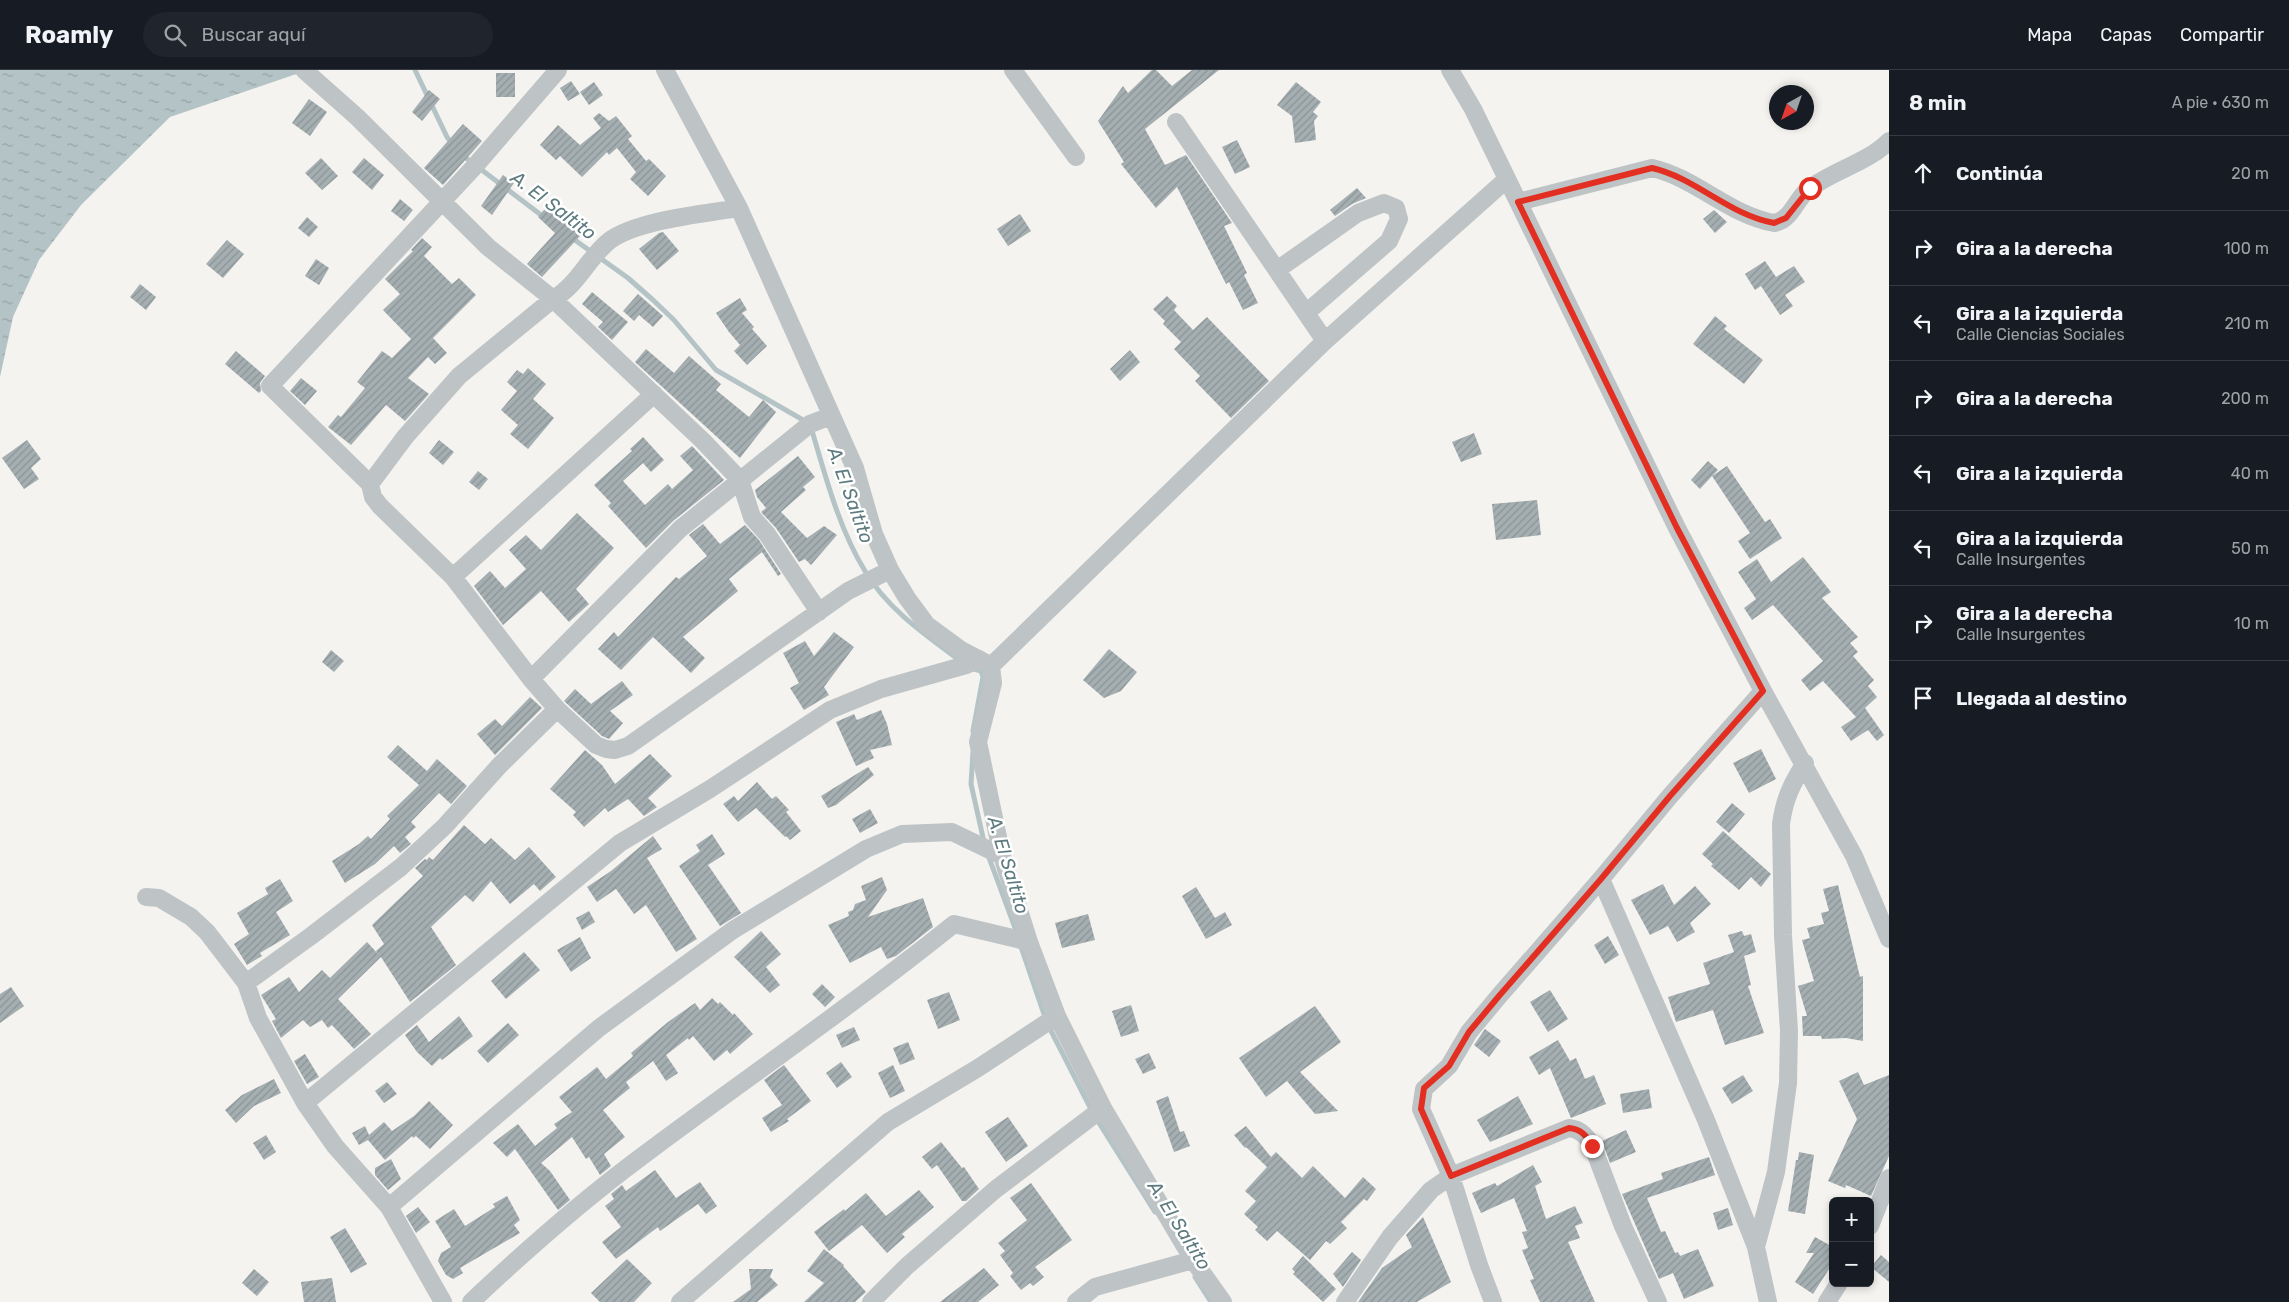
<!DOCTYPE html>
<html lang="es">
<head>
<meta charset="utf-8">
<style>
	:root { --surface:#171b24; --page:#20242c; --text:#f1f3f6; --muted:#9ea1a6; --line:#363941 }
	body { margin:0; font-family:Rubik,sans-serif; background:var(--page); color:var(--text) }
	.controls { position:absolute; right:15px; bottom:15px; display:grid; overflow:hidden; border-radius:8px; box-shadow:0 2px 8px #0003 }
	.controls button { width:45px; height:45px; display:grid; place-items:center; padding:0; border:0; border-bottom:1px solid var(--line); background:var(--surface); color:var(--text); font:25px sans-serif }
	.compass { position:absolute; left:1769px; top:15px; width:45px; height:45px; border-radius:50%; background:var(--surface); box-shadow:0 2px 8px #0003; rotate:220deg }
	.stop { position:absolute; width:15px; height:15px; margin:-11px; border:4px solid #e22f21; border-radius:50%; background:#fff }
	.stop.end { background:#e22f21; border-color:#fff; box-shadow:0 1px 5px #0008 }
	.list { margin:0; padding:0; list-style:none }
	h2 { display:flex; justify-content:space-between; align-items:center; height:65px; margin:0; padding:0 20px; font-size:21px }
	h2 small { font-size:16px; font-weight:400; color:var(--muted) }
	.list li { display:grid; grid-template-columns:32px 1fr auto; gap:15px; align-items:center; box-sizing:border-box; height:75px; padding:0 20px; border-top:1px solid var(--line) }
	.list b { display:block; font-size:19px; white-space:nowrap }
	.list p { margin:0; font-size:16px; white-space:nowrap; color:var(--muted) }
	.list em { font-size:16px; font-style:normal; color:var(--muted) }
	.icon { flex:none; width:28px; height:28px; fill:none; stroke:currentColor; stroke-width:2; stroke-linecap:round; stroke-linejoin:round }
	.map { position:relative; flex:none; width:1889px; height:1232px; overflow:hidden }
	header { display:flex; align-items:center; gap:30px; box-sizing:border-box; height:70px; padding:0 25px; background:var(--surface); border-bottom:1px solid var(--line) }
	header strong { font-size:24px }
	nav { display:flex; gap:28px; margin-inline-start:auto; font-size:18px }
	.search { width:350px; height:45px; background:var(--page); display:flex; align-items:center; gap:12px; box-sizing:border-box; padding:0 18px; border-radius:28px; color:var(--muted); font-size:19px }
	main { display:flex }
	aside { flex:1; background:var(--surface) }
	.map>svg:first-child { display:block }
	.water { fill:url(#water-ripples) }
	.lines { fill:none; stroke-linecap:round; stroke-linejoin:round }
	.stream { stroke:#b4c3c5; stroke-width:5 }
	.building { fill:url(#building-hatch) }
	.minor { stroke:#bec3c5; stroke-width:18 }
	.route { stroke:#e22f21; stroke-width:6 }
	.labels { text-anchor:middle; stroke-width:5; stroke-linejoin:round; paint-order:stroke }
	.water-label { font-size:19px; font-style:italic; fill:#5e7b7f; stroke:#fff }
</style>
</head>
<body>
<header>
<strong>Roamly</strong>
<div class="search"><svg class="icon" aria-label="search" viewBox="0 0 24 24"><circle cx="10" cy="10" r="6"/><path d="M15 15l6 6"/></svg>Buscar aquí</div>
<nav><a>Mapa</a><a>Capas</a><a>Compartir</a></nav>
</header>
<main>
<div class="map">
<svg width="1889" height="1232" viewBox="0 0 1889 1232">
	<defs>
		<pattern id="water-ripples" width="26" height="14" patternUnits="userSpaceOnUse" patternTransform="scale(1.25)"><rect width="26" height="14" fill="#b4c3c5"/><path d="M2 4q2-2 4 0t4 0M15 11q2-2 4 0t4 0" fill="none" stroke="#96a3a5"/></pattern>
		<pattern id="building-hatch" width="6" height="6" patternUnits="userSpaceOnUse" patternTransform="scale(1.25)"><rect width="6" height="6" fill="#a5afb2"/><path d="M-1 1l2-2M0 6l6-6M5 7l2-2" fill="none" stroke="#8a9396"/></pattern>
	</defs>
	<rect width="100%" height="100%" fill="#f4f3ef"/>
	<path class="water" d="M0 0H308L170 47 81 135 39 190 13 247 0 307Z"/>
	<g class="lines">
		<path class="stream" d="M415 0 447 67 453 75
			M462 85 545 148
			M572 168 628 208 653 230 674 250 716 300 810 354C825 404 838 457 865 501 888 540 927 566 962 592
			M971 598 981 601 983 607 973 661
			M973 682 971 714 984 772
			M988 785 1018 866
			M1020 874 1047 953 1094 1045 1155 1142
			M1195 1207 1211 1232"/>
	</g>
	<path class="building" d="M1152 0H1156L1172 16 1192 0H1219L1145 59 1165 95 1186 85 1232 153 1224 156 1247 203 1244 205 1258 233 1243 240 1229 212 1226 214 1177 117 1156 138 1121 94 1124 92 1098 51 1123 16 1128 23Z
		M496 3H515V27H496Z
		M571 11 580 24 568 31 560 18Z
		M594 12 603 25 589 35 580 22Z
		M1296 12 1321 32 1313 42 1318 46 1314 51 1316 70 1295 73 1292 46 1277 35Z
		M429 20 440 29 422 51 412 42Z
		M309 29 327 42 310 66 292 53Z
		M599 43 609 51 616 46 632 66 628 69 646 91 649 89 666 106 648 126 630 109 636 102 617 78 609 85 607 82 582 107 560 86 556 90 540 75 558 55 580 75 601 58 593 48Z
		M463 54 482 71 443 115 424 98Z
		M1237 70 1250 97 1235 104 1222 77Z
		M321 88 338 106 322 120 305 103Z
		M364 88 384 105 372 120 352 102Z
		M503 105 514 113 492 145 481 136Z
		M1357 118 1366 128 1352 134 1335 146 1330 140Z
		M400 129 413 140 404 151 391 141Z
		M548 135 581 165 542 207 527 194 555 163 538 147Z
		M1714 140 1727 152 1715 163 1703 149Z
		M1020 144 1031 161 1008 176 997 159Z
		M307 147 318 157 309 167 298 158Z
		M663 162 679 181 657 200 639 179 659 163Z
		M422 168 432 177 424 186 452 214 459 208 476 225 433 268 447 283 435 294 428 287 408 308 429 324 405 351 386 335 351 375 328 357 338 345 341 347 365 318 357 312 382 281 392 288 411 269 383 240 400 224 385 209 413 181 411 180Z
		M227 170 244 184 223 208 206 194Z
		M316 189 329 198 319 215 305 206Z
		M1765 191 1776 207 1794 196 1805 212 1785 225 1793 236 1780 245 1761 216 1755 220 1745 204Z
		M140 214 156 227 146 240 130 227Z
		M592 222 628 252 612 270 598 257 603 252 582 234Z
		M638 224 663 246 653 257 639 245 634 251 623 241Z
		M1167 226 1177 236 1174 240 1193 260 1207 247 1269 311 1231 348 1195 311 1200 306 1174 279 1181 272 1163 254 1165 251 1153 239Z
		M740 228 747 240 742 243 754 257 752 259 767 276 747 295 734 281 740 275 729 262 716 243Z
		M1715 246 1727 256 1724 259 1763 290 1744 314 1693 274Z
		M646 279 674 303 689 286 721 314 716 320 749 347 763 330 776 342 740 388 635 292Z
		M1130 280 1140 292 1120 311 1110 299Z
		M236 281 265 306 260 313 261 321 259 323 225 294Z
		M528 298 546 314 533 329 554 348 528 379 510 364 518 355 501 340 517 321 507 312 517 300 523 304Z
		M301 308 317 321 305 335 290 321Z
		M1474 363 1482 384 1461 392 1452 372Z
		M643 367 664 390 651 402 643 393 623 411 645 435 668 414 672 419 693 400 680 386 692 376 724 410 673 451 646 478 608 436 611 433 594 415 632 381 630 379Z
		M27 370 41 389 31 398 39 409 24 419 2 388Z
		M439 370 454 382 443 395 429 383Z
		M798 386 815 407 803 417 806 420 781 442 807 468 824 456 837 465 811 495 805 489 799 492 776 458 761 442 766 438 757 427 755 420Z
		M1708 391 1718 400 1712 406 1727 396 1765 452 1770 449 1782 468 1750 489 1738 471 1750 463 1712 406 1700 419 1691 410Z
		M478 401 488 409 479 420 469 412Z
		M1537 430 1541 465 1496 470 1492 434Z
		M577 443 614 478 576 519 589 534 569 552 541 521 503 555 474 516 490 501 505 518 526 499 509 480 526 465 541 480Z
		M703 454 720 474 745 455 759 470 781 504 778 506 762 482 729 509 738 521 683 567 705 588 691 603 653 567 621 600 598 579 614 562 618 567 676 507 679 509 707 486 689 465Z
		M1803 487 1831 522 1822 528 1858 567 1850 573 1858 582 1853 586 1874 610 1868 616 1877 627 1865 638 1884 665 1877 671 1868 660 1851 671 1841 657 1856 647 1823 611 1810 621 1801 610 1823 591 1773 535 1752 550 1744 538 1756 529 1738 502 1757 489 1771 512Z
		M834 562 854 577 824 617 829 625 804 640 790 618 799 613 783 583 805 571 814 586Z
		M1109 579 1137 602 1121 621 1104 628 1083 610Z
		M331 580 344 591 334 602 322 592Z
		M622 611 633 625 610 641 623 653 609 669 602 666 564 631 575 619 591 634Z
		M530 627 542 638 495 685 477 664 495 649 502 656Z
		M881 640 887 654 892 675 870 680 874 688 856 696 836 652 854 644 857 650Z
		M398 675 427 701 437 689 467 716 451 734 439 723 411 752 416 757 405 767 411 774 400 783 394 776 375 794 345 813 332 791 359 774 368 766 371 769 390 749 387 746 419 715 387 687Z
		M1761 679 1776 709 1749 723 1733 693Z
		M585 680 602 695 615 714 650 684 672 706 648 728 657 737 644 746 628 729 608 742 605 738 584 757 573 745 576 742 550 719Z
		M868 697 874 705 836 735 828 738 821 726Z
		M757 712 772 729 776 726 789 740 786 742 801 761 790 770 786 766 785 767 756 738 738 752 723 734 734 726 738 731Z
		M1732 733 1745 744 1729 763 1716 752Z
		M870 739 878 753 860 763 852 749Z
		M464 755 485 774 491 768 515 790 529 777 556 807 540 821 534 814 510 834 491 811 473 832 465 825 431 857 456 895 410 932 381 887 338 929 371 964 354 979 332 955 328 958 322 950 310 957 303 950 281 968 272 951 276 949 261 925 289 907 299 922 322 900 330 908 367 872 379 885 376 881 384 874 372 855 423 806 415 798 425 789 427 790 429 787 433 790Z
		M1723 761 1771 804 1761 817 1751 807 1739 820 1711 796 1713 794 1702 784Z
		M712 764 725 784 708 795 741 843 720 856 679 796 700 781 696 775Z
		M653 766 662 779 647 788 697 869 676 882 646 835 634 844 616 819 597 832 587 817 611 801Z
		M882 807 887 820 868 847 923 828 933 857 896 886 887 889 881 877 850 893 828 855 849 846 848 842 853 840 855 834 866 830 861 816Z
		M280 809 293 831 276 842 290 865 260 883 262 886 247 895 234 874 249 864 237 843 268 824 265 818Z
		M1663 814 1674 835 1695 816 1711 834 1690 853 1695 862 1677 872 1668 856 1650 865 1631 830Z
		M1838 815 1860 907 1863 906V971L1846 968 1822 969 1821 966H1803L1802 946H1807L1798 916 1814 911 1802 870 1810 868 1807 858 1824 854 1821 843 1829 841 1823 819Z
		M1196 817 1215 848 1225 842 1232 855 1206 869 1182 826Z
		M589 841 595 852 582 860 576 848Z
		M1088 844 1095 870 1062 878 1055 853Z
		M761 861 781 884 766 897 780 915 770 923 734 887Z
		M1742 861 1744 866 1751 864 1756 882 1744 886 1751 915 1748 916 1764 963 1725 975 1713 940 1676 952 1668 927 1710 914 1703 893 1734 882 1728 865Z
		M1608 866 1619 885 1605 894 1594 875Z
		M580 867 591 888 571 902 557 880Z
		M524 882 540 900 506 929 491 911Z
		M822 914 835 927 825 937 812 924Z
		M11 917 24 936 0 953V924Z
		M1550 920 1568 949 1548 962 1530 932Z
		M949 922 960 950 938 959 927 930Z
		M712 928 718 934 720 932 733 945 734 943 753 964 730 984 727 980 714 991 693 966 689 970 688 968 666 985 678 1003 666 1011 653 991 626 1012 630 1018 603 1040 625 1067 604 1084 611 1096 600 1105 589 1087 586 1089 572 1067 541 1093 550 1101 570 1130 558 1140 515 1079 507 1087 493 1073 518 1054 535 1076 557 1058 554 1054 572 1042 559 1027 597 997 606 1009 630 989 633 986 631 983 668 952 695 933 700 940Z
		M1131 935 1139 961 1121 967 1112 941Z
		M1315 936 1341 972 1300 1002 1338 1041 1315 1044 1287 1011 1266 1027 1239 988Z
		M459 946 473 966 442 990 440 988 432 996 417 982 405 965 417 955 429 972Z
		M508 953 519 965 488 993 477 981Z
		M854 957 860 970 842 978 836 965Z
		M1485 959 1501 971 1489 987 1474 975Z
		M1558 970 1570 991 1576 988 1585 1009 1594 1005 1606 1034 1571 1048 1550 998 1539 1005 1529 987Z
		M908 972 915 989 900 995 893 978Z
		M1149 983 1156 998 1143 1004 1135 989Z
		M305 984 319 1007 307 1014 294 991Z
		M841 992 852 1007 837 1018 826 1003Z
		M784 995 811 1031 787 1049 789 1051 771 1062 762 1048 782 1035 764 1010Z
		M893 995 905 1021 890 1028 878 1003Z
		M1858 1002 1864 1015 1889 1005V1086L1871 1126 1846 1115 1845 1118 1828 1111 1857 1049 1839 1011Z
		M1743 1005 1753 1021 1732 1034 1722 1018Z
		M274 1009 281 1023 254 1036 236 1053 225 1040 242 1025Z
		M387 1012 397 1024 384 1033 375 1021Z
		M1649 1019 1652 1038 1623 1043 1620 1024Z
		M1168 1026 1180 1062 1184 1061 1190 1076 1174 1082 1156 1031Z
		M1518 1026 1533 1054 1490 1072 1477 1050Z
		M429 1031 453 1055 430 1079 416 1066 413 1068 412 1066 385 1090 368 1070 359 1075 352 1063 365 1056 369 1065 384 1052 392 1061 414 1046Z
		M1008 1047 1028 1076 1006 1092 985 1062Z
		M1246 1056 1271 1087 1276 1082 1302 1108 1313 1096 1345 1128 1363 1107 1376 1119 1367 1131 1364 1129 1341 1152 1347 1158 1330 1174 1326 1171 1310 1190 1277 1161 1267 1171 1255 1160 1258 1157 1244 1144 1256 1131 1245 1121 1267 1097 1246 1077 1245 1078 1234 1065Z
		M1626 1060 1636 1082 1610 1093 1602 1071Z
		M266 1065 276 1082 264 1090 253 1073Z
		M941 1072 962 1098 964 1097 979 1119 966 1131H962L937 1095 932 1099 922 1087Z
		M1799 1082 1814 1085 1805 1144 1788 1141 1796 1090H1798Z
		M1709 1087 1715 1105 1647 1128 1661 1162 1665 1161 1675 1183 1678 1182 1680 1186 1698 1179 1714 1216 1684 1229 1673 1203 1659 1209 1622 1124 1663 1109 1661 1103Z
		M391 1089 401 1109 388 1120 375 1105V1098Z
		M1533 1095 1542 1112 1535 1116 1546 1149 1575 1136 1583 1153 1575 1156 1580 1168 1568 1172 1595 1232H1540L1530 1210 1534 1209 1522 1180 1528 1178 1522 1162 1527 1161 1514 1128 1481 1143 1472 1123 1495 1113 1497 1116Z
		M655 1100 676 1128 700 1112 717 1136 706 1144 698 1134 660 1161 658 1157 616 1189 602 1172 621 1157 605 1136 614 1129 611 1124 622 1115 626 1121Z
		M1031 1113 1072 1170 1035 1197 1044 1207 1033 1216 1030 1213 1021 1220 1010 1206 1013 1203 1000 1185 1005 1181 998 1173 1027 1150 1010 1128Z
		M919 1120 934 1137 902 1164 905 1167 887 1183 862 1155 829 1181 814 1162 844 1139 845 1141 866 1123 886 1146Z
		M507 1126 520 1150 514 1155 520 1163 460 1198 463 1203 453 1209 446 1205 438 1191 441 1183 451 1177 435 1151 454 1139 465 1156 495 1137 493 1134Z
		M418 1137 430 1152 416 1163 406 1146Z
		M1728 1138 1733 1155 1718 1160 1713 1143Z
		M1423 1147 1451 1212 1417 1232H1358L1382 1198 1412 1177 1406 1165Z
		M345 1158 367 1194 351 1203 330 1167Z
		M1815 1167 1833 1177V1193L1813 1224 1795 1212 1814 1183H1806Z
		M824 1179 844 1195 843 1196 866 1222 855 1232H804L824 1213 807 1201Z
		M1352 1182 1361 1190 1343 1217 1333 1204Z
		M1881 1185 1889 1192V1212L1871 1197Z
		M1303 1186 1336 1219 1323 1232 1293 1204 1295 1202 1292 1199Z
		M627 1189 652 1213 634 1232H600L591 1223Z
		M984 1198 999 1215 978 1232H940Z
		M254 1199 269 1212 257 1226 242 1213Z
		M749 1199H773L770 1207 778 1215 757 1232H733L751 1219Z
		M332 1208 336 1232H304L301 1212Z"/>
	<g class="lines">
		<path class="minor" d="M304 0 357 47 488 177 553 229 703 371 740 410 752 447 767 464 819 542
			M558 0 475 96 270 316 370 414 373 427 380 436 453 507 531 609 557 639 596 675 606 679 615 680 628 676 848 521 890 500
			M665 0 739 138 855 398 874 464 890 500 907 528 927 555 961 580 986 593
			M1013 0 1076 87
			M1450 0 1473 39 1677 458 1763 621 1854 786 1889 869
			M1176 52 1325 271
			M1518 132 1652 98C1696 108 1729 145 1774 153 1792 150 1796 128 1809 119 1834 100 1867 93 1889 71
			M1277 200 1358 143 1384 133 1396 138 1399 149 1389 171 1306 243
			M370 414 405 367 459 306 553 229C577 216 588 188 609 171 637 150 704 144 739 138
			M453 507 654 324
			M991 596 1325 271 1507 109
			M991 596 993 613 978 672 1002 786 1029 872 1057 946 1103 1038 1193 1190 1223 1232
			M531 609 680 459 810 354 831 346
			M1601 809 1706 1050 1756 1177 1768 1232
			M146 827 159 828 191 847 207 862 246 913 258 948 305 1033 335 1076 389 1137 443 1232
			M246 913 311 866 401 797 445 756 499 696 557 639
			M305 1033 620 773 710 719 830 640 881 619 966 595 979 589
			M389 1137 599 958 733 860 866 779 902 764 952 762 1002 786
			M1870 1156 1889 1108
			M1756 1177 1776 1102 1788 1013 1789 961 1783 865 1781 754C1784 730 1792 713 1805 693
			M471 1232C525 1181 582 1131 641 1087 745 1009 852 936 954 854L1029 872
			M680 1232 888 1052 978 998 1057 946
			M871 1232 907 1196 996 1119 1103 1038
			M1076 1232 1095 1217 1193 1190
			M1345 1232 1390 1167 1431 1120 1451 1106 1569 1058C1581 1059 1587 1067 1593 1077L1623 1156 1658 1232
			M1493 1232 1479 1195 1451 1106 1421 1039 1424 1019 1449 996 1469 962 1499 926 1601 809 1670 726 1763 621
			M1827 1232 1839 1213"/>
	</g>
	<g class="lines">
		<path class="route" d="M1592 1076C1587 1066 1581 1059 1569 1058L1451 1106 1421 1039 1424 1018 1449 996 1469 962 1499 926 1601 809 1670 726 1763 621 1677 458 1518 132 1652 98C1696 108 1729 145 1774 153L1786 148 1810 118"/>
	</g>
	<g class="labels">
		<g class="water-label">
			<text transform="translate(554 135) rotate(37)" y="7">A. El Saltito</text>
			<text transform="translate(851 425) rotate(70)" y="7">A. El Saltito</text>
			<text transform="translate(1009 795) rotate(73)" y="7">A. El Saltito</text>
			<text transform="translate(1180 1155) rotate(58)" y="7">A. El Saltito</text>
		</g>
	</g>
</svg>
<div class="controls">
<button>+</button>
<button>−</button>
</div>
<svg class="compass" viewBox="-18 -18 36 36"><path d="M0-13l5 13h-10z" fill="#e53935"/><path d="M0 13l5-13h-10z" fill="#9ea1a6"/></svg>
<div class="stop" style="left:1810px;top:118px"></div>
<div class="stop end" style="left:1592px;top:1076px"></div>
</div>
<aside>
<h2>8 min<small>A pie · 630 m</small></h2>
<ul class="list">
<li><svg class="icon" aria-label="ahead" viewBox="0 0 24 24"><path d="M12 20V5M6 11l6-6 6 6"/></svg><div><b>Continúa</b></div><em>20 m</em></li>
<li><svg class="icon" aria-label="right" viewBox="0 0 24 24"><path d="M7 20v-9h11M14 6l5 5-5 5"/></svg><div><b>Gira a la derecha</b></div><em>100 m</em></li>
<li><svg class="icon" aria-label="left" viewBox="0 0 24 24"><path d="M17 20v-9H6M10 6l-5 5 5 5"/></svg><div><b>Gira a la izquierda</b><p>Calle Ciencias Sociales</p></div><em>210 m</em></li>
<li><svg class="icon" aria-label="right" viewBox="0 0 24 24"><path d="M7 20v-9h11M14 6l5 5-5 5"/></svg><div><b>Gira a la derecha</b></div><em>200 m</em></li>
<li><svg class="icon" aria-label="left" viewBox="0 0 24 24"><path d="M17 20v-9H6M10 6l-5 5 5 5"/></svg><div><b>Gira a la izquierda</b></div><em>40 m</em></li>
<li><svg class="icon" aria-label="left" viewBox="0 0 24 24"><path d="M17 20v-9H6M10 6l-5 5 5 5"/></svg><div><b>Gira a la izquierda</b><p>Calle Insurgentes</p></div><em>50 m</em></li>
<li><svg class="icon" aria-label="right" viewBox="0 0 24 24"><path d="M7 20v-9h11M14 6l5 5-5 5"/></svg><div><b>Gira a la derecha</b><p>Calle Insurgentes</p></div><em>10 m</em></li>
<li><svg class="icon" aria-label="arrive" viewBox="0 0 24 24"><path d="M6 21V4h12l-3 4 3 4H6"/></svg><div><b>Llegada al destino</b></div></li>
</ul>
</aside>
</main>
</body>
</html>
